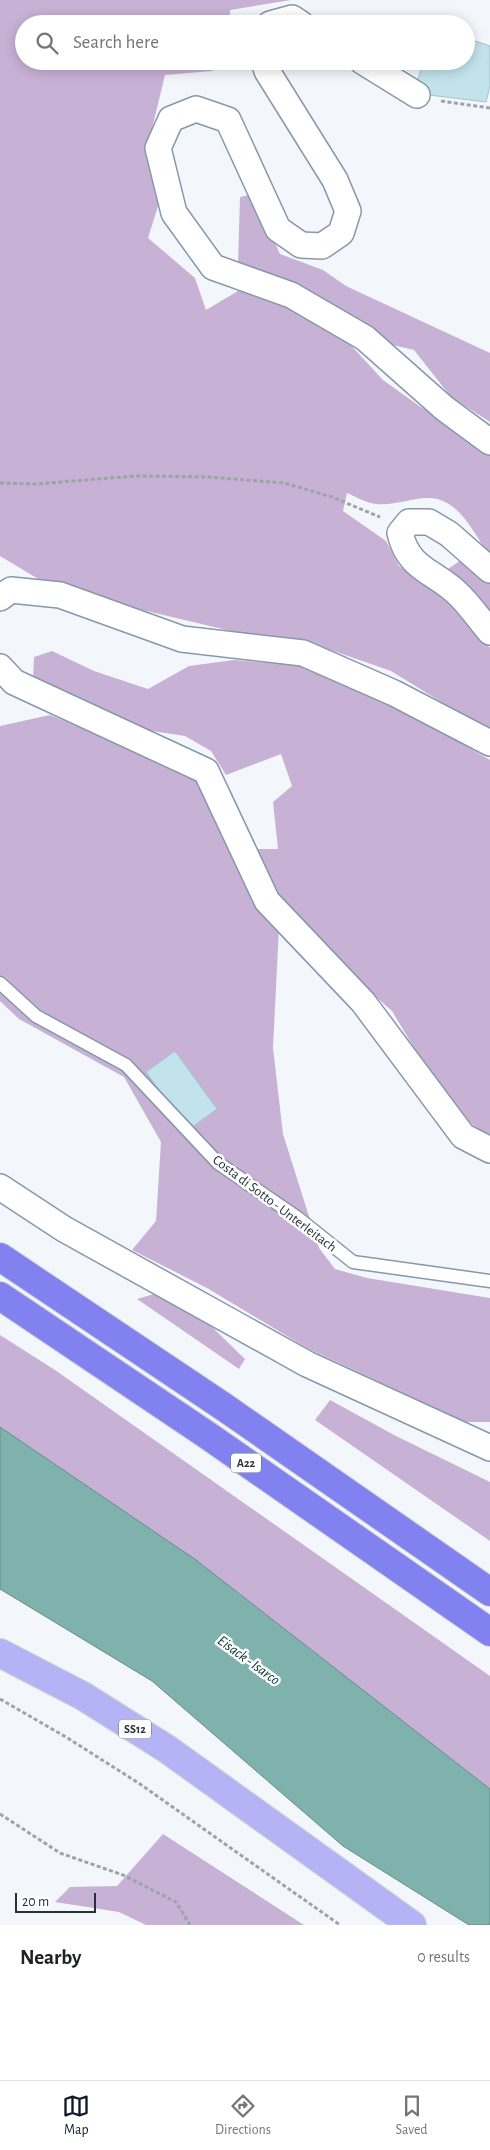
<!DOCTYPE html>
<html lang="en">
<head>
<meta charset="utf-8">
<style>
	:root { --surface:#fff; --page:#f6f6f6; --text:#202124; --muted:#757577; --line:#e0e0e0; --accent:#111827 }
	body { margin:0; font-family:"Alegreya Sans",sans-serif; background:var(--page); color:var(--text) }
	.scale { position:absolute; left:15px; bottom:12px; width:81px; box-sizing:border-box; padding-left:5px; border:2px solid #293139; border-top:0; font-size:14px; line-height:18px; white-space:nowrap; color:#293139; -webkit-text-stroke:4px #fff; paint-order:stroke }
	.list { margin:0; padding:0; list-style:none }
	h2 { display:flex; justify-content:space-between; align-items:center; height:65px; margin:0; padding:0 20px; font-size:21px }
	h2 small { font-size:16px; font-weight:400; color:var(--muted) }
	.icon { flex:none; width:28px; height:28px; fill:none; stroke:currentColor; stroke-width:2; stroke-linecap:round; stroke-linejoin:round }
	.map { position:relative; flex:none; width:490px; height:1925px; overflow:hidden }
	.search { position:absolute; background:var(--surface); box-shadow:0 2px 12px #0003; left:15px; right:15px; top:15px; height:55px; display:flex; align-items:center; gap:12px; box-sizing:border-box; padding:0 18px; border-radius:28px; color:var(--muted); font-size:19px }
	.sheet { height:155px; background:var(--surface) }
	nav { display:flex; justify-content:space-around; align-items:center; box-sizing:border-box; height:70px; border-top:1px solid var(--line); background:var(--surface); font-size:14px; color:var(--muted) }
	nav a { display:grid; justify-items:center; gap:2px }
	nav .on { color:var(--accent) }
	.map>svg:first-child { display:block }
	.forest { fill:#c7b2d5 }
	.water { fill:#7fb2ad; stroke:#658b8a }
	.building { fill:#c2e2ec; stroke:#a4c3cd }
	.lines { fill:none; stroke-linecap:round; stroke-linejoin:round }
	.lane-casing { stroke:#8698ac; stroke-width:15 }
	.street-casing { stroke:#8698ac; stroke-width:28 }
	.primary-casing { stroke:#d0d2d3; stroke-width:30 }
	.highway-casing { stroke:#d0d2d3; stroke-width:30 }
	.path { stroke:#9da3a8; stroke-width:3; stroke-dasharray:4 2.5; stroke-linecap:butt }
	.lane { stroke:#fff; stroke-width:12 }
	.street { stroke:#fff; stroke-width:25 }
	.primary { stroke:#b4b3f6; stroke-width:28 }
	.highway { stroke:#8281f0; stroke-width:28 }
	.labels { text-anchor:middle; stroke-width:5; stroke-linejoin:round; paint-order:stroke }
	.shield { fill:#fff; stroke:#696f74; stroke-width:1 }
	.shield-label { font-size:12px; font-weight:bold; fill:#293139 }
	.street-label { font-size:14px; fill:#293139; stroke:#fff }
	.water-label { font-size:15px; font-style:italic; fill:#00312e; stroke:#fff }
</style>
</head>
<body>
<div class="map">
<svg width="490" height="1925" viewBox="0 0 490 1925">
	<rect width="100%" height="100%" fill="#f3f7fb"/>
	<path class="forest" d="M0 0H291L230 10V24H24V61H220L212 71 165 75 149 141 159 203 148 238 195 278 206 310 243 288 264 295 305 315 347 341 383 380 422 408 460 429 490 453V556C478 540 466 513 447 503 425 490 400 507 376 504 367 503 356 497 347 493L343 511 386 541 399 566 434 586 490 648V732L391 671 322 647 277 642 96 599 40 580 0 556Z
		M253 194 280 254 323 270 346 286 490 353V422L451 397 414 350 380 342 238 264 240 197Z
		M464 558 490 583V620L448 569Z
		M52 651 94 671 148 689 189 666 234 660 307 666 390 702 490 760V1137L469 1122 422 1061 392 1011 332 958 270 894 252 849H278L273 802 292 786 281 754 226 775 211 751 185 736 139 729 33 682 34 657Z
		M50 715 171 765 196 781 210 802 253 903 279 927 273 1048 283 1134 319 1248 335 1269 367 1278 490 1298V1422H465L307 1348 207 1288 132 1250 156 1221 161 1142 124 1077 19 1019 0 1001V726Z
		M154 1294 211 1326 245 1359 239 1369 137 1299Z
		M0 1335 55 1370 490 1676V1789L196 1560 0 1427Z
		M330 1400 396 1436 490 1482V1541L315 1420Z
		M163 1834 304 1925H146L119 1912 55 1902 70 1887 117 1886Z"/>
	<path class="water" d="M0 1427 196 1560 490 1789V1925H469L343 1846 152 1681 0 1589Z"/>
	<path class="building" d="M466 38 490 46V86L486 102 413 93 424 61H466Z
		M175 1051 217 1109 188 1130 146 1072Z"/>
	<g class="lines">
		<g class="lane-casing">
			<path id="lane" d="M0 983 36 1016 126 1065 218 1163 298 1218 353 1262 490 1281"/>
		</g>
		<g class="street-casing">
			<path id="street" d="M270 24 292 18 301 24
				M264 61 267 71 335 180 348 211 341 233 322 246 301 245 278 229 228 120 196 109 171 119 158 148 174 213 213 267 291 295 365 338 444 408 490 442
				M362 61 417 95
				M490 570 449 534 429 522H409L400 533C408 569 434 571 457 593 469 604 479 619 490 632
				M0 598 11 590 60 595 182 639 303 653 394 693 490 743
				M0 667 14 682 206 771 267 901 363 1002 463 1136 490 1150
				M0 1187 64 1229 307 1364 490 1448"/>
		</g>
		<g class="primary-casing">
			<path id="primary" d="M0 1653 83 1696 167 1749 412 1925"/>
		</g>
		<g class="highway-casing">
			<path id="highway" d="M0 1257 224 1407 490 1592
				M0 1296 207 1435 490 1632"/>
		</g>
		<path class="path" d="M441 101 490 108
			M0 483 36 484 136 476 208 477 284 483 332 497 380 517
			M0 1699 66 1737 140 1784 340 1925
			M0 1814 60 1853 123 1875 176 1902 190 1925"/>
		<use href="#lane" class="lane"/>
		<use href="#street" class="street"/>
		<use href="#primary" class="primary"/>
		<use href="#highway" class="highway"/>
	</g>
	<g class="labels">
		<g class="shield">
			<rect x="231" y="1453.5" width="30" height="19" rx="4"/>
			<rect x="119" y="1719.5" width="32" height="19" rx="4"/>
		</g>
		<g class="shield-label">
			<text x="246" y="1467">A22</text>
			<text x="135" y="1733">SS12</text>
		</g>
		<g class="street-label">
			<text transform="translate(275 1203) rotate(37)" y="5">Costa di Sotto - Unterleitach</text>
		</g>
		<g class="water-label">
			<text transform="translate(249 1660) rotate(36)" y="5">Eisack - Isarco</text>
		</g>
	</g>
</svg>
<div class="scale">20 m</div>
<div class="search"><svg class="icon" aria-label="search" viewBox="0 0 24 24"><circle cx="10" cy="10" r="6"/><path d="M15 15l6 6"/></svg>Search here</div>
</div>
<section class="sheet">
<h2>Nearby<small>0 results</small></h2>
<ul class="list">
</ul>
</section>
<nav>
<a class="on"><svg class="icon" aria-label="map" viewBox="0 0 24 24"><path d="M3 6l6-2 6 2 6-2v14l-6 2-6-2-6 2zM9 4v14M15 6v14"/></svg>Map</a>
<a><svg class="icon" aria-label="directions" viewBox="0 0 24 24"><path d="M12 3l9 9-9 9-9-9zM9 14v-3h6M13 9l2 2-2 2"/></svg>Directions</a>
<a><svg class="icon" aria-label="saved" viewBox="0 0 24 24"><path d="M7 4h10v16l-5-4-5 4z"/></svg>Saved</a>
</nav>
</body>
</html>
